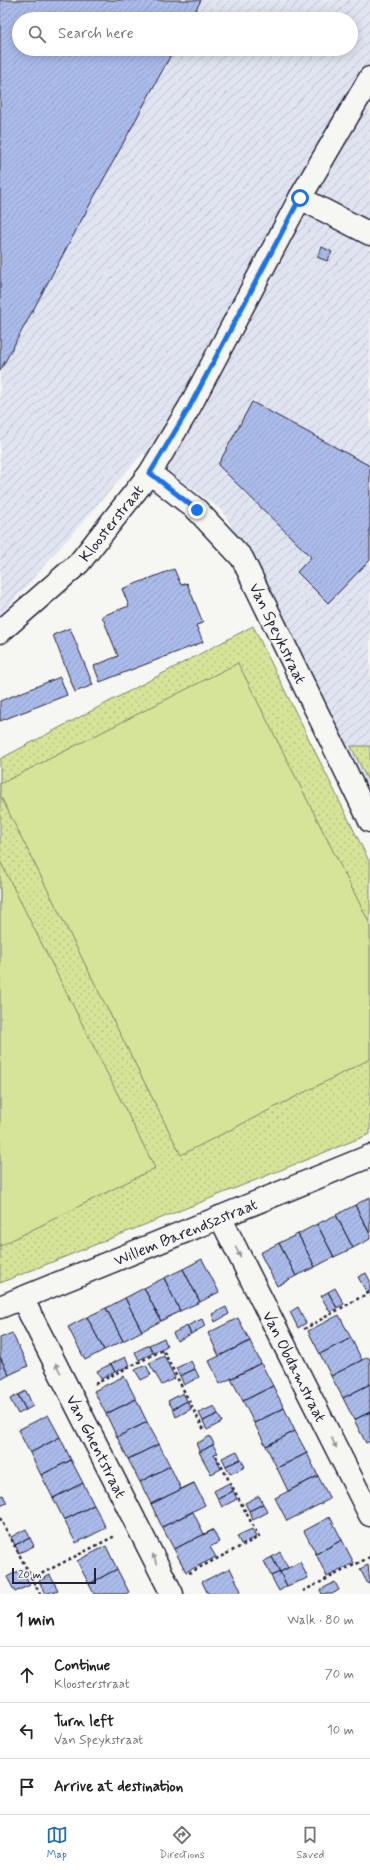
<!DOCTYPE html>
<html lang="en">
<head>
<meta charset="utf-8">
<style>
	:root { --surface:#fff; --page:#f6f6f6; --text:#222; --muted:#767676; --line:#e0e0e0; --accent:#1f6fb2 }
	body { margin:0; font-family:Mynerve,sans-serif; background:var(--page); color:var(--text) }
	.scale { position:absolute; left:12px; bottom:10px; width:84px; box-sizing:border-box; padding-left:4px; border:2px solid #22223b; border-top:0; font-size:11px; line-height:14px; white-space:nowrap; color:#22223b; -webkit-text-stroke:3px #f6f6f2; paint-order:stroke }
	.stop { position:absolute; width:12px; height:12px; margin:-9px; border:3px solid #1a73e8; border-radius:50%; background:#fff }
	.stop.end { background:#1a73e8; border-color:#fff; box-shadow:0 1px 4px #0008 }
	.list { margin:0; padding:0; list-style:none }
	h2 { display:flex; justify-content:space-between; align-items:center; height:52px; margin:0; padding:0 16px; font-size:17px }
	h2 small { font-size:13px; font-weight:400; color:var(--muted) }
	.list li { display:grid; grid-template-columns:26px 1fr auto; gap:12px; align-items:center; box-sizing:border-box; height:56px; padding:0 16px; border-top:1px solid var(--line) }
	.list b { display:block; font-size:15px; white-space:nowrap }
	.list p { margin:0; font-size:13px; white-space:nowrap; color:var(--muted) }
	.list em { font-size:13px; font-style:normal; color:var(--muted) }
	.icon { flex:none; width:22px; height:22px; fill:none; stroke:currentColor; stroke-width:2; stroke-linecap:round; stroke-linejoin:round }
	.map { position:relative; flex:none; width:370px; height:1594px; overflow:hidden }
	.search { position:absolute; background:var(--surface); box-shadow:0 2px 10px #0003; left:12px; right:12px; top:12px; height:44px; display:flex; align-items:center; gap:10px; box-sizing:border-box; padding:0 14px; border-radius:22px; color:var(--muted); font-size:15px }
	.sheet { height:220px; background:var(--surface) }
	nav { display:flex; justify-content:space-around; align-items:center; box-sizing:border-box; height:56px; border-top:1px solid var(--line); background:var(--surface); font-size:11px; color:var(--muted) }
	nav a { display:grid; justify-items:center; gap:2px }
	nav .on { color:var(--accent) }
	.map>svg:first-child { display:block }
	.industrial { fill:url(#industrial-furrows); fill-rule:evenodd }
	.grass { fill:url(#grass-dots); stroke:#7c836a }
	.pitch { fill:#d5e498; stroke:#7c836a }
	.building { fill:url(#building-hatch); stroke:#22223b }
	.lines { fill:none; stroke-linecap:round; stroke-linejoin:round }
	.minor-casing { stroke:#22223b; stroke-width:25 }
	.path { stroke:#22223b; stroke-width:2.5; stroke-dasharray:3 3; stroke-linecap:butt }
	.minor { stroke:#f6f6f2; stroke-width:22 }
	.oneway { fill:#9797a0 }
	.route { stroke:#1a73e8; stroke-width:5 }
	.labels { text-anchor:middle; stroke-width:3; stroke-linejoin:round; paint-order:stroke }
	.street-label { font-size:16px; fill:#22223b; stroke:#f6f6f2 }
</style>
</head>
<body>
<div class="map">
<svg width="370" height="1594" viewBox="0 0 370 1594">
	<defs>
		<pattern id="industrial-furrows" width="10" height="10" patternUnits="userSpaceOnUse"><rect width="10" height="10" fill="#e0e4f0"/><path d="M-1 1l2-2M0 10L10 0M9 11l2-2" fill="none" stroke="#c0c3cf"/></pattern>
		<pattern id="grass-dots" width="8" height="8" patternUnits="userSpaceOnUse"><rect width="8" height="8" fill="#d5e498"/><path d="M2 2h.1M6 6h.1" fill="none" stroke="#b7c384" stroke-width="1.8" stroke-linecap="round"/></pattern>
		<pattern id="building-hatch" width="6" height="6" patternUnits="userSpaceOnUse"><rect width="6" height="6" fill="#abbbea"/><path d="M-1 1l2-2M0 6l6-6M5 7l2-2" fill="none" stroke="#93a0ca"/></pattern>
	</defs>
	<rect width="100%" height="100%" fill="#f6f6f2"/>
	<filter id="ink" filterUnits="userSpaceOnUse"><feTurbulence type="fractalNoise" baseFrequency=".025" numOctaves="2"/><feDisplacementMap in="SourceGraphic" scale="8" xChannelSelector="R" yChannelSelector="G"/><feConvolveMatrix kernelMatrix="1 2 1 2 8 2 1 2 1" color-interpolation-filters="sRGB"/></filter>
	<g filter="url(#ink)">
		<path class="industrial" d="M0 0H370V783H366L223 511 143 453 0 616ZM19 19H351V49H19Z"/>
		<path class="grass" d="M253 626 370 863V1134L0 1283V759Z
			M351 746H370V785Z"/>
		<path class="pitch" d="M238 663 370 924V1059L181 1155 0 795V784Z
			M0 861 155 1168 0 1246Z"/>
		<path class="building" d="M0 0H201L191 19H19V49H174L0 371Z
			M322 247 332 252 327 261 317 257Z
			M252 402 370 466V560L328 603 297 572 311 557 218 465Z
			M174 569 181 585 187 583 203 623 196 625 203 642 100 682 94 666 118 656 102 616 129 606 122 589Z
			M70 628 93 685 75 692 53 635Z
			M60 677 67 695 0 721V701Z
			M370 1197V1234L355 1205Z
			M355 1205 370 1234V1239L353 1248 336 1215Z
			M336 1215 353 1248 334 1257 317 1224Z
			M317 1224 334 1257 315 1267 298 1234Z
			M298 1234 315 1267 296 1276 279 1243Z
			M279 1243 296 1276 277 1286 260 1253Z
			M202 1259 219 1292 200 1302 183 1269Z
			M183 1269 200 1302 180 1311 164 1278Z
			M366 1273 370 1281V1291L367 1293 358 1277Z
			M164 1278 180 1311 161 1321 144 1288Z
			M144 1288 161 1321 142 1331 125 1298Z
			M335 1288 344 1304 337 1308 328 1292Z
			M328 1292 337 1308 330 1312 321 1296Z
			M125 1298 142 1331 123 1341 106 1308Z
			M226 1307 229 1314 215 1322 212 1314Z
			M298 1307 306 1323 298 1328 290 1312Z
			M106 1308 123 1341 104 1350 87 1317Z
			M339 1315 351 1338 320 1354 308 1331Z
			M87 1317 104 1350 85 1360 68 1327Z
			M238 1318 250 1341 219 1356 208 1333Z
			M202 1319 205 1326 191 1334 187 1326Z
			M187 1326 191 1334 177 1341 173 1333Z
			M12 1333 28 1366 9 1375 0 1357V1338Z
			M164 1338 167 1346 153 1353 149 1345Z
			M351 1338 362 1360 331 1376 320 1354Z
			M250 1341 261 1363 220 1384 209 1361Z
			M149 1345 153 1353 139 1360 135 1352Z
			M164 1356 175 1378 162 1385 149 1363Z
			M0 1357 9 1375 0 1380Z
			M125 1357 130 1365 115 1372 111 1364Z
			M368 1357 370 1360V1384L343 1398 331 1376Z
			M191 1361 195 1369 180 1376 176 1368Z
			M261 1363 273 1386 243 1401 231 1379Z
			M111 1364 115 1372 101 1379 97 1371Z
			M146 1365 151 1375 141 1380 135 1370Z
			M195 1369 199 1377 184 1385 180 1376Z
			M124 1376 136 1399 106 1414 94 1391Z
			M370 1384V1412L354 1420 343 1398Z
			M273 1386 284 1408 254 1423 243 1401Z
			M26 1391 33 1406 26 1410 18 1395Z
			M183 1393 187 1401 173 1409 168 1401Z
			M18 1395 26 1410 18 1414 10 1399Z
			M136 1399 147 1422 117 1437 106 1414Z
			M187 1401 191 1409 176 1417 173 1409Z
			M214 1406 218 1414 203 1421 199 1413Z
			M284 1408 295 1431 266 1446 254 1423Z
			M370 1412V1441L366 1443 354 1420Z
			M218 1414 222 1422 207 1430 203 1421Z
			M48 1415 60 1437 30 1453 18 1430Z
			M147 1422 159 1444 128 1459 117 1437Z
			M295 1431 307 1453 277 1468 266 1446Z
			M210 1436 214 1444 200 1452 196 1444Z
			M60 1437 71 1460 41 1475 30 1453Z
			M159 1444 170 1466 140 1482 128 1459Z
			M213 1445 218 1453 214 1454 221 1469 211 1474 199 1452Z
			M237 1451 241 1459 226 1466 222 1458Z
			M307 1453 318 1476 288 1491 277 1468Z
			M241 1459 245 1467 230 1474 226 1466Z
			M71 1460 83 1483 53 1498 41 1475Z
			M170 1466 181 1489 194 1483 151 1504 140 1482Z
			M318 1476 330 1499 287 1521 275 1498Z
			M83 1483 94 1505 64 1520 53 1498Z
			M194 1483 205 1505 162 1527 151 1504Z
			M229 1483 233 1491 218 1499 214 1491Z
			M233 1491 237 1499 222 1507 218 1499Z
			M3 1495 7 1503 0 1506V1496Z
			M259 1496 263 1504 249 1511 245 1503Z
			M263 1504 268 1512 253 1520 249 1511Z
			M94 1505 106 1528 76 1543 64 1520Z
			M193 1512 204 1534 213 1530 174 1549 162 1527Z
			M330 1517 342 1540 316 1554 304 1531Z
			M26 1529 30 1538 15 1545 11 1537Z
			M252 1529 256 1537 241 1544 237 1536Z
			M213 1530 219 1542 210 1547 216 1557 186 1572 174 1549Z
			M30 1538 34 1546 19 1553 15 1545Z
			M342 1540 354 1563 327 1577 316 1554Z
			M106 1546 117 1569 89 1584 77 1561Z
			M280 1552 288 1568 280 1572 272 1557Z
			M272 1557 280 1572 271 1576 264 1561Z
			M300 1562 308 1578 287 1586 280 1572Z
			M368 1565 370 1583 368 1584 360 1569Z
			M230 1568 241 1591 235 1594H208L202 1582Z
			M22 1569 30 1585 15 1592 7 1577Z
			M117 1569 129 1592 125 1594H94L89 1584Z
			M280 1572 287 1586 279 1591 271 1576Z
			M50 1575 58 1590 45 1594 39 1581Z
			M335 1582 339 1590 332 1594H322L320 1590Z"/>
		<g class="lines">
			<g class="minor-casing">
				<g id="minor">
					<path d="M300 198 370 234"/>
					<path id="s1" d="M150 473 197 510 242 558 370 821"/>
					<path id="s2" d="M0 632 79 563 150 473 189 408 300 198 370 78"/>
					<path id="s3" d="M220 1217 370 1515"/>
					<path id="s4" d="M22 1298 172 1594"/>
					<path id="s5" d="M0 1307 370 1156"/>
				</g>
			</g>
			<path class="path" d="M304 1329 370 1292
				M95 1384 163 1350 205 1432
				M0 1518 40 1594
				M189 1573 259 1537 216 1456
				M31 1579 115 1536
				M303 1591 370 1557"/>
			<use href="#minor" class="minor"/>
		</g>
		<defs><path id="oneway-solid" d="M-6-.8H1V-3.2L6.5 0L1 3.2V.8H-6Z"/></defs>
		<g class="oneway">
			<use href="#oneway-solid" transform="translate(238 1252) rotate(63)"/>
			<use href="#oneway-solid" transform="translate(58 1368) rotate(-117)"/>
			<use href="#oneway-solid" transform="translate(334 1443) rotate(63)"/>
			<use href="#oneway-solid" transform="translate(155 1559) rotate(-117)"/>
		</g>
	</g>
	<g class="lines" filter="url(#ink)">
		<path class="route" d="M197 510 150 473 189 408 300 198"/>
	</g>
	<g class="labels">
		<g class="street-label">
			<text dy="6" stroke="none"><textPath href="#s2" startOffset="156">Kloosterstraat</textPath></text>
			<text dy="6" stroke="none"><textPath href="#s1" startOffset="209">Van Speykstraat</textPath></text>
			<text dy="6" stroke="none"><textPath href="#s5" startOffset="200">Willem Barendszstraat</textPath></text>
			<text dy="6" stroke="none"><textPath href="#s3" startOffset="167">Van Obdamstraat</textPath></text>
			<text dy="6" stroke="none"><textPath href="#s4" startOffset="166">Van Ghentstraat</textPath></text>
		</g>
	</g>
</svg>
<div class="scale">20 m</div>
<div class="stop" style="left:300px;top:198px"></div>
<div class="stop end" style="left:197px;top:510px"></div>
<div class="search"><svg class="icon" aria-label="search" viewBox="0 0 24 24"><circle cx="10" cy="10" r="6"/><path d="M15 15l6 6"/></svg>Search here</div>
</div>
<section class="sheet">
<h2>1 min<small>Walk · 80 m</small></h2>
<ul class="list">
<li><svg class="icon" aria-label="ahead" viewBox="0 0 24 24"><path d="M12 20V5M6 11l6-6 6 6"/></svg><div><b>Continue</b><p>Kloosterstraat</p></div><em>70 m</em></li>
<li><svg class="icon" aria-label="left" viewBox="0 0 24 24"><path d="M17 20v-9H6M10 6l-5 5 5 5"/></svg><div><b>Turn left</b><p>Van Speykstraat</p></div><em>10 m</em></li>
<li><svg class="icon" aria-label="arrive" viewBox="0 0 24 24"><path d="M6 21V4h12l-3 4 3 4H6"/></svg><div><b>Arrive at destination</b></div></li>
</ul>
</section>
<nav>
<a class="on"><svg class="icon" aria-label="map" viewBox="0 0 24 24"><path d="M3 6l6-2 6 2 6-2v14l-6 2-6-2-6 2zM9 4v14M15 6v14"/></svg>Map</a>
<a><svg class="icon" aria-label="directions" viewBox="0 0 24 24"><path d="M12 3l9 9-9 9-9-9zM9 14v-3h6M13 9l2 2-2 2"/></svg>Directions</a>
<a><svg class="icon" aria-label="saved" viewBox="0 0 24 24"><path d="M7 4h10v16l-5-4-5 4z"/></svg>Saved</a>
</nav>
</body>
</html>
